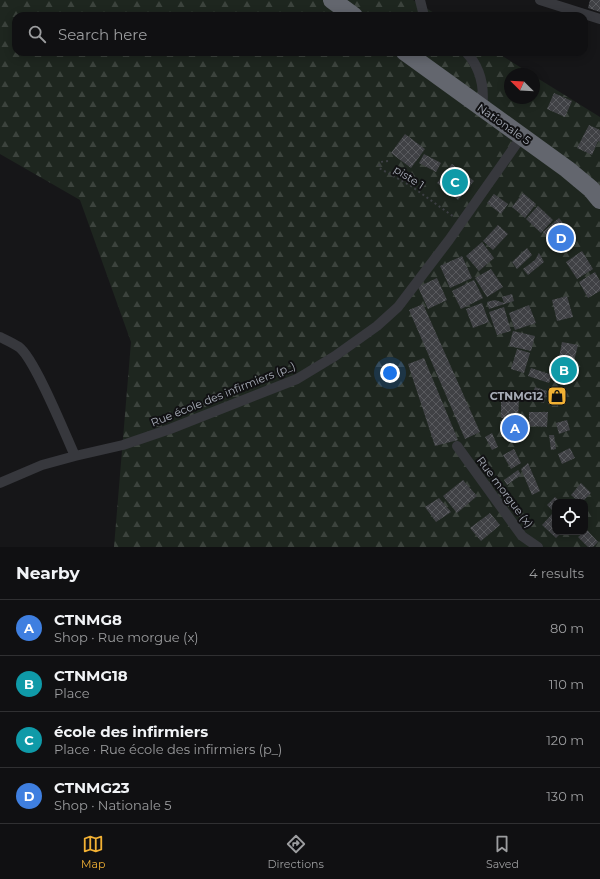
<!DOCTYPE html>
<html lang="en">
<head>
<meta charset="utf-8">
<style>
	:root { --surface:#101012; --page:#1e1e20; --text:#f1f3f6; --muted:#9c9d9f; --line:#303032; --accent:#f2b134 }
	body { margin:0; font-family:Montserrat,sans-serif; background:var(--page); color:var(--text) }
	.controls { position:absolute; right:12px; bottom:12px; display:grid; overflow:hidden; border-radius:8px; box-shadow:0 2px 10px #0003 }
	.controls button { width:36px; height:36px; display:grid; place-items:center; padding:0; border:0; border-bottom:1px solid var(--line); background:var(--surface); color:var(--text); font:20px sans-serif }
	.compass { position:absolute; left:504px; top:68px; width:36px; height:36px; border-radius:50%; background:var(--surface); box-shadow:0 2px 10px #0003; rotate:294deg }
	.you { position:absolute; left:390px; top:373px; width:14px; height:14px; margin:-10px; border:3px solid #fff; border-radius:50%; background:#1a73e8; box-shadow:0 0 0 6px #1a73e833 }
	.badge { display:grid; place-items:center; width:26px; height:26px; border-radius:50%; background:var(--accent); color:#fff; font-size:13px; font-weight:700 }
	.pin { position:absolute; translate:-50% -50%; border:2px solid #fff; box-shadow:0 1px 4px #0006 }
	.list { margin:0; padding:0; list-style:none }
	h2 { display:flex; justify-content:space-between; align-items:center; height:52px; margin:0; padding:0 16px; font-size:17px }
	h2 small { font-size:13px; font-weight:400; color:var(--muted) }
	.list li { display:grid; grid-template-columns:26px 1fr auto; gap:12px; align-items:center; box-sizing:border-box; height:56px; padding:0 16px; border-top:1px solid var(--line) }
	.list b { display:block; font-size:15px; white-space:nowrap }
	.list p { margin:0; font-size:13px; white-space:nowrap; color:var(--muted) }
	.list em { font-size:13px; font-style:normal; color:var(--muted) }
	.icon { flex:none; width:22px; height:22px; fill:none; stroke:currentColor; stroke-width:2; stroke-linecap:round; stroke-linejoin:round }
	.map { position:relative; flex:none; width:600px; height:547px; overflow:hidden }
	.search { position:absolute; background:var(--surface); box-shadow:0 2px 10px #0003; left:12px; right:12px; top:12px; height:44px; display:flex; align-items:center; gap:10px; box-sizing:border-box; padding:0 14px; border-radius:12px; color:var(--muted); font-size:15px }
	.sheet { height:276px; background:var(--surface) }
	nav { display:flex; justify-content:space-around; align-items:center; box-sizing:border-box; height:56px; border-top:1px solid var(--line); background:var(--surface); font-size:11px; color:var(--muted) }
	nav a { display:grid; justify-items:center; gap:2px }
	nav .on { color:var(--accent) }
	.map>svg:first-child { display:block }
	.forest { fill:url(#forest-firs); fill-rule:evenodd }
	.building { fill:url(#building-cross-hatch) }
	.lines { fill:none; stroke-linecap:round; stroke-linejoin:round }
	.path { stroke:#3d3f44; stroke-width:2; stroke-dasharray:2 3; stroke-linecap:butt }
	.street { stroke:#37383d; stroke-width:10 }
	.highway { stroke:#63666e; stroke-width:18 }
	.labels { text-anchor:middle; stroke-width:4; stroke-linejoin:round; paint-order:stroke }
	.street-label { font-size:11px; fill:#a8adb8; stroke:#111113 }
	.poi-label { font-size:11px; font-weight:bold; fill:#a8adb8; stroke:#111113; text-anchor:end }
</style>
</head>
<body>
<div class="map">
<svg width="600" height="547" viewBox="0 0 600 547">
	<defs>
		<pattern id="forest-firs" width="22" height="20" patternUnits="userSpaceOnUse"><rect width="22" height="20" fill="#1e261f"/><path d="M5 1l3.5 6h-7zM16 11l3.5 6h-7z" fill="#3c433d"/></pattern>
		<pattern id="building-cross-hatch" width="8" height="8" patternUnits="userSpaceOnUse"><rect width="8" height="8" fill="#404145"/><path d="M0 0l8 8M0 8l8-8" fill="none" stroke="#595a5e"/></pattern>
	</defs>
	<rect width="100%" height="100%" fill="#161618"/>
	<path class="forest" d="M0 0H413L439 16H16V52H496L531 74H510V98H534V76L600 117V547H114L131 342 80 200 0 154ZM555 502H585V532H555Z"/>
	<path class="building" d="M590 0H600V12L588 8Z
		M554 93 572 101 565 117 547 109Z
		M589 125 600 130V142L598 141 592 155 577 148Z
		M405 134 425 149 411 168 391 153Z
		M424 154 441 163 436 172 419 163Z
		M452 164 474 181 458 200 437 183Z
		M523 193 536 204 525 218 512 207Z
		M494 194 508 204 501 214 487 203Z
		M538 206 553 220 541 233 526 219Z
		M559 218 572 234 557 247 543 232Z
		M498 225 508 234 493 250 483 241Z
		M482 242 494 258 479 271 466 256Z
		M527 248 532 255 517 269 512 262Z
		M582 251 593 269 577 279 566 262Z
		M539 253 544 262 528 275 523 269 535 260Z
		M462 256 472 278 450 288 440 266Z
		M491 269 503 287 487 297 475 278Z
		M595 272 600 281V291L588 298 579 282Z
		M437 278 447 300 428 309 418 287Z
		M474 280 483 298 461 309 452 291Z
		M512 294 514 301 489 309 487 302 495 300 504 303 502 297Z
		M567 296 573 317 557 321 552 300Z
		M482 303 489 322 473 328 466 309Z
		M423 304 480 432 465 439 409 310Z
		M529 305 536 323 515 330 509 313Z
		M504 307 511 331 497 335 489 312Z
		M513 331 535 336 531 351 509 346Z
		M562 342 578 345 574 361 559 358Z
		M517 349 530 353 524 373 511 369Z
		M424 358 458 440 435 446 408 364Z
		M558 360 574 365 570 380 554 376Z
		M531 368 552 375 549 383 528 376Z
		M535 387 547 391 544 403 531 399Z
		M551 387 562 389 558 406 548 404Z
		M501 399 519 400 518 418H501Z
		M529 412H548L547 427 529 426Z
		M567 420 570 430 559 434 556 423Z
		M500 421H506V432H500Z
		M510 425H525L524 431 510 430Z
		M492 433 498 447 492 450 485 437Z
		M549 435H554L556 449 551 450Z
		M570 448 575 458 562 464 558 454Z
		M514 449 521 463 511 469 503 455Z
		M528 463 540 491 532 495 521 469Z
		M518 470 521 475 507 485 504 480Z
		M463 480 477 496 457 513 443 496Z
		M581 483 591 493 582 502H579L571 495Z
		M555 497 561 502H555V513L547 505Z
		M439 498 451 512 436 522 425 507Z
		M490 513 500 525 481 541 470 528Z
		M552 514 555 516V532H562L556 538 542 525Z
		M587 530 598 542 593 547H588L578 537Z"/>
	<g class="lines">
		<path class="path" d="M388 161 380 162 379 168 411 186 454 217"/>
		<path class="street" d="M420 0 424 16
			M540 0 600 19
			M466 52C481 68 485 87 482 109
			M0 337C6 340 13 343 19 347 35 359 65 434 75 456
			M457 446 522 536 538 547
			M0 483 42 465 75 456 123 445 170 429 297 379 335 356 377 326 398 307 449 240 522 136"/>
		<path class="highway" d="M332 0 354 16
			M405 52 567 169 591 189 600 200"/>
	</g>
	<defs>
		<g id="shop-square" transform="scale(1)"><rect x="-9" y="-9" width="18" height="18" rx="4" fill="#f2b134" stroke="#111113"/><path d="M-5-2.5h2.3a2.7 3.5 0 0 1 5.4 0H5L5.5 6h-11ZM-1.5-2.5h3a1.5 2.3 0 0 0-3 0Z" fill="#111"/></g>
	</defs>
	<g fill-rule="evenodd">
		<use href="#shop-square" x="557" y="396"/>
	</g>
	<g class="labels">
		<g class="street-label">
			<text transform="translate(504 124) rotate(35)" y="4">Nationale 5</text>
			<text transform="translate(409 177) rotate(32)" y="4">piste 1</text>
			<text transform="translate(223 394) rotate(-22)" y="4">Rue école des infirmiers (p_)</text>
			<text transform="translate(505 492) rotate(53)" y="4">Rue morgue (x)</text>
		</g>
		<g class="poi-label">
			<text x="543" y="400">CTNMG12</text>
		</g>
	</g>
</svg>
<div class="controls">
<button><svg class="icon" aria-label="locate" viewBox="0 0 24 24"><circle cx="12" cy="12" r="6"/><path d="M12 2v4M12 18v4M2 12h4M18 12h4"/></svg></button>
</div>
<svg class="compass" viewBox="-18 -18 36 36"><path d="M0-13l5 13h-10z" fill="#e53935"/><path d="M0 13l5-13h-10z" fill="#9c9d9f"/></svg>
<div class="you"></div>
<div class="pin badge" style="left:515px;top:428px;background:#3f7fe0">A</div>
<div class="pin badge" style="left:564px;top:370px;background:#0f9aa8">B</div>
<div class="pin badge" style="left:455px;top:182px;background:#0f9aa8">C</div>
<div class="pin badge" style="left:561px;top:238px;background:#3f7fe0">D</div>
<div class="search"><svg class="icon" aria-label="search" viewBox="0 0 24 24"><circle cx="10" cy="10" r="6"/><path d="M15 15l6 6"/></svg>Search here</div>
</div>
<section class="sheet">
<h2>Nearby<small>4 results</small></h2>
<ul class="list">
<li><span class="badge" style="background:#3f7fe0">A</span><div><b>CTNMG8</b><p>Shop · Rue morgue (x)</p></div><em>80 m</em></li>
<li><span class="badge" style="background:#0f9aa8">B</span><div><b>CTNMG18</b><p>Place</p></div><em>110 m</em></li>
<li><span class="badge" style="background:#0f9aa8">C</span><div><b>école des infirmiers</b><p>Place · Rue école des infirmiers (p_)</p></div><em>120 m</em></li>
<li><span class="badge" style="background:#3f7fe0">D</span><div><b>CTNMG23</b><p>Shop · Nationale 5</p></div><em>130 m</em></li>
</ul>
</section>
<nav>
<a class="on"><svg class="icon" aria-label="map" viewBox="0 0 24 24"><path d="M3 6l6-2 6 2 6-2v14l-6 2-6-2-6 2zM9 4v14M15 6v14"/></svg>Map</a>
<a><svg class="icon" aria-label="directions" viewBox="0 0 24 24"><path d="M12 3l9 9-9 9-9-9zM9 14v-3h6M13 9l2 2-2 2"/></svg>Directions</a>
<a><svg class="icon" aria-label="saved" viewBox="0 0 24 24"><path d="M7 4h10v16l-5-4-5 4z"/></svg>Saved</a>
</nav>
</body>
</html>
